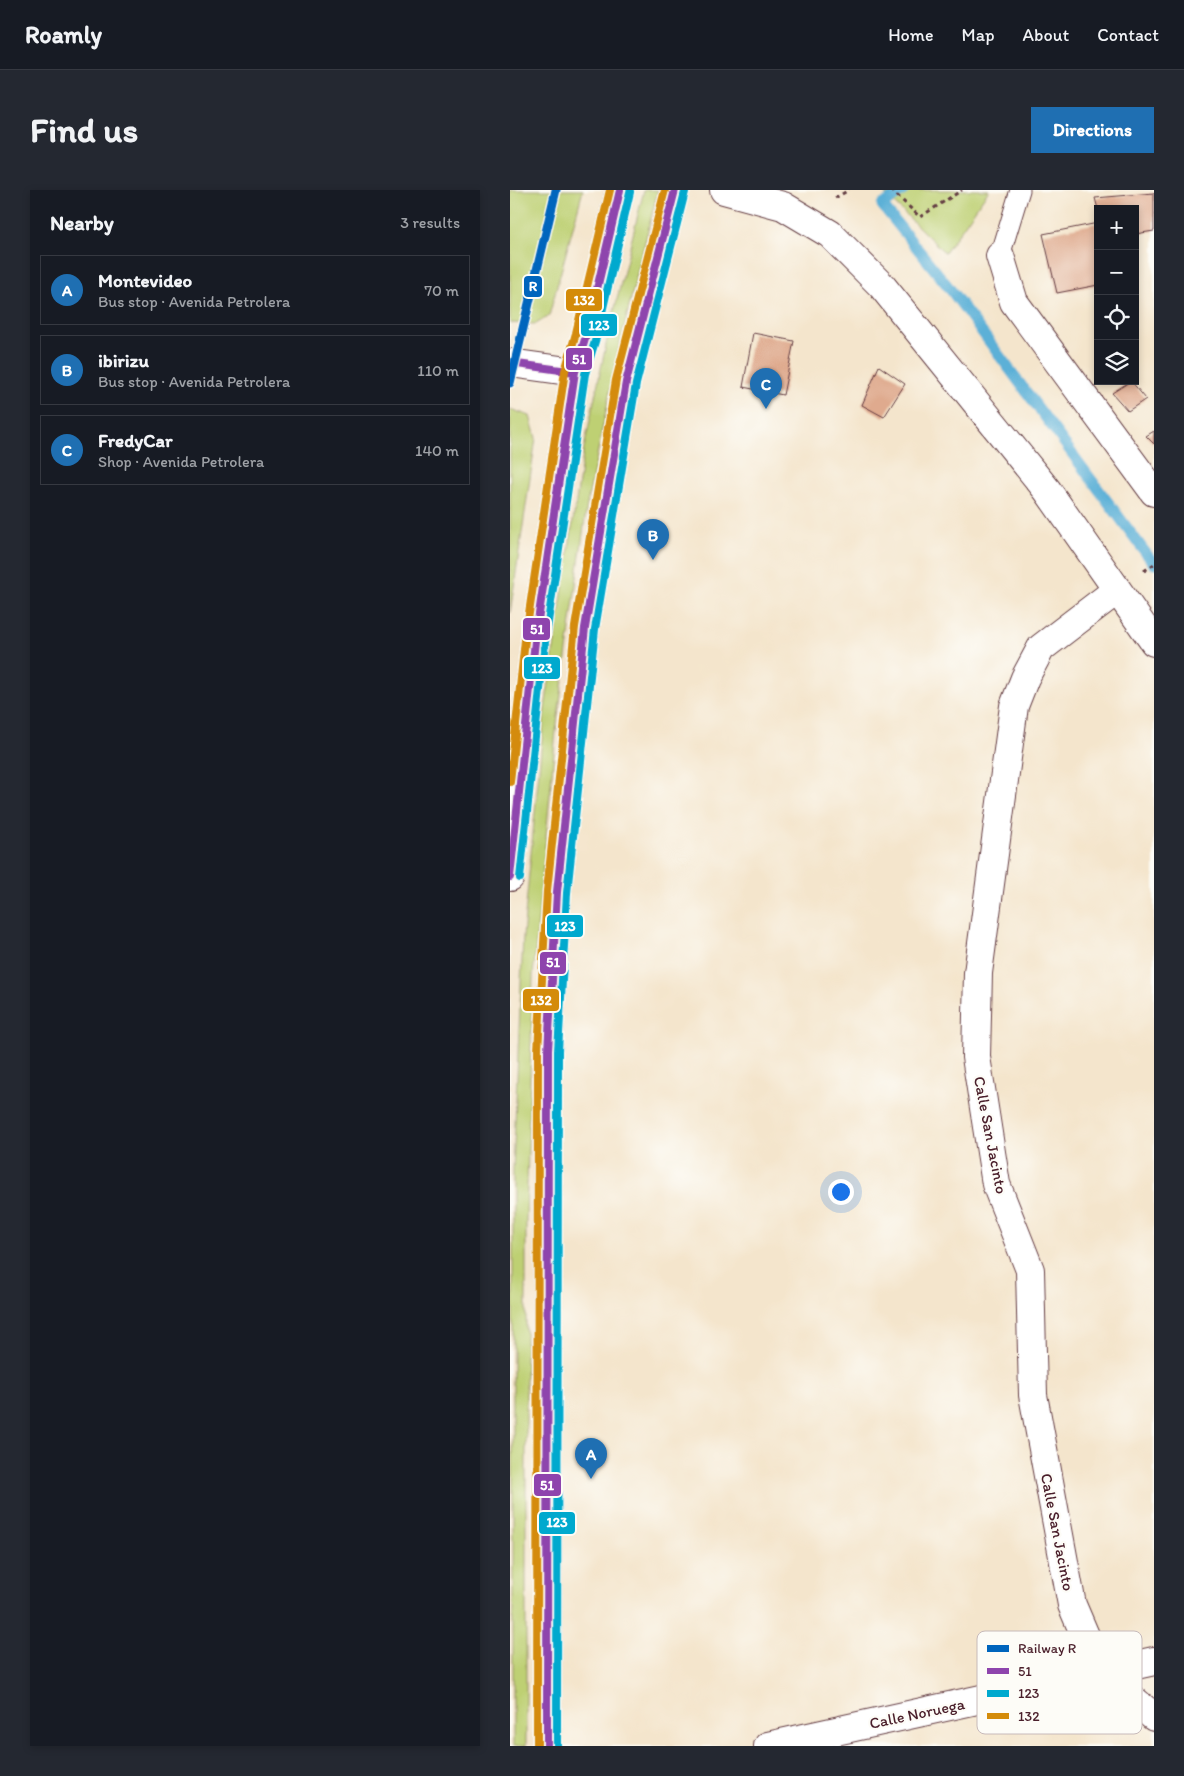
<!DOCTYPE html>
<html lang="en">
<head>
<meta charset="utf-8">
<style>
	:root { --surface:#171b24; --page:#242831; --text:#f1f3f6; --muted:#9ea1a6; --line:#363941; --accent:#1f6fb2 }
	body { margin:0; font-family:Itim,sans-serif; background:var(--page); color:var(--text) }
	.controls { position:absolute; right:15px; top:15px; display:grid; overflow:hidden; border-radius:0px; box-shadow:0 2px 8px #0003 }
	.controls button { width:45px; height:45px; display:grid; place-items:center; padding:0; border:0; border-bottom:1px solid var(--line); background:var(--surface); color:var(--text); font:25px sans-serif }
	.you { position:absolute; left:330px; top:1001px; width:18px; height:18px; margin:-12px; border:4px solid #fff; border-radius:50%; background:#1a73e8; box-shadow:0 0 0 8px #1a73e833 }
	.badge { display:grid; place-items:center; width:32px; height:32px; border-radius:50%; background:var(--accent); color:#fff; font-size:16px; font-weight:700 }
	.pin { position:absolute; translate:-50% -41px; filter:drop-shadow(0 1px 2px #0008) }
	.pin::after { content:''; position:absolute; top:26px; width:18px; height:15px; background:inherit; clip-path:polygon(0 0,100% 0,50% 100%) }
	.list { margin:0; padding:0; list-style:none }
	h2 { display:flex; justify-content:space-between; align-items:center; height:65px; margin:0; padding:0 20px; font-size:21px }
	h2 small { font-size:16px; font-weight:400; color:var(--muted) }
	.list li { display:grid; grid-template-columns:32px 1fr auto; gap:15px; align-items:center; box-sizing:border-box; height:70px; margin:0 10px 10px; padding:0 10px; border:1px solid var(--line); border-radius:0px }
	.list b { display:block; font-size:19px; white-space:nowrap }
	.list p { margin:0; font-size:16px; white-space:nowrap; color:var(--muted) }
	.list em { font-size:16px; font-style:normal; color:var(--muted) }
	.icon { flex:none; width:28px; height:28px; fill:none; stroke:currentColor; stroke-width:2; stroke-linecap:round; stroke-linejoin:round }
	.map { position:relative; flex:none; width:644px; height:1556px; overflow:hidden; border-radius:0px }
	header { display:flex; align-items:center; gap:30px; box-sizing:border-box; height:70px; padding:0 25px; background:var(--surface); border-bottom:1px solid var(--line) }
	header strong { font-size:24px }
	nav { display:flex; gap:28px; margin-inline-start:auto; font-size:18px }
	.intro { display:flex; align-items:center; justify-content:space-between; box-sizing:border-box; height:120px; padding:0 30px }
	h1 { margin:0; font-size:35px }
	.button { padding:12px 22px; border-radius:0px; background:var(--accent); color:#fff; font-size:18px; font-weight:700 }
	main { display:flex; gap:30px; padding:0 30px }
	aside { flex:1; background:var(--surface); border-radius:0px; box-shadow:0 2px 8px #0003 }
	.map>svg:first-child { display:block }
	.green { fill:#bed073; stroke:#84784f }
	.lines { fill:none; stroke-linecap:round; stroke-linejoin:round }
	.stream { stroke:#5bb0d7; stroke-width:11 }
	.building { fill:#dfaa8e }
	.lane-casing { stroke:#643d43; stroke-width:21 }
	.street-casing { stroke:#643d43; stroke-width:30 }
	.secondary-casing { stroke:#643d43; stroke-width:30 }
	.highway-casing { stroke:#643d43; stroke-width:30 }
	.path { stroke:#643d43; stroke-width:3; stroke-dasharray:4 4; stroke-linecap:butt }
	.lane { stroke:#fff; stroke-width:19 }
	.street { stroke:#fff; stroke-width:28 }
	.secondary { stroke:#fff; stroke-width:28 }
	.highway { stroke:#fff; stroke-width:28 }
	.bus-1-casing { stroke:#fdfcf7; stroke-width:11 }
	.bus-2-casing { stroke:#fdfcf7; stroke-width:11 }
	.bus-3-casing { stroke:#fdfcf7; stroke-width:11 }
	.bus-1 { stroke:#8e44ad; stroke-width:8 }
	.bus-2 { stroke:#00a9ce; stroke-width:8 }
	.bus-3 { stroke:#d48b09; stroke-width:8 }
	.rail-1-casing { stroke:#fdfcf7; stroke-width:12 }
	.rail-1 { stroke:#0065bd; stroke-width:9 }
	.labels { text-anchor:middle; stroke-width:4.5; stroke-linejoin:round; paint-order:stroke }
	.street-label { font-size:16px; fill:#4a1f2b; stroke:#fdfcf7 }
	.key { fill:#fdfcf7; stroke:#c7baba; stroke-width:1 }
	.key-label { font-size:14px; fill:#4a1f2b }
	.line-badge { stroke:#fdfcf7; stroke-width:2 }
	.badge-label { font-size:14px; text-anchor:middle; font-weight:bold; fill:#fff }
</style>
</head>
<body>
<header>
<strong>Roamly</strong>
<nav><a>Home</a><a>Map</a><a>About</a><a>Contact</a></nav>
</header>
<div class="intro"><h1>Find us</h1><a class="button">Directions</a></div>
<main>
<aside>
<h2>Nearby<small>3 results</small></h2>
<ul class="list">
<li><span class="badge">A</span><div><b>Montevideo</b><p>Bus stop · Avenida Petrolera</p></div><em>70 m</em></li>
<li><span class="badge">B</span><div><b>ibirizu</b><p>Bus stop · Avenida Petrolera</p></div><em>110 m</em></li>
<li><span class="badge">C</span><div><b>FredyCar</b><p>Shop · Avenida Petrolera</p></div><em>140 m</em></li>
</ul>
</aside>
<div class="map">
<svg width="644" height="1556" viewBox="0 0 644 1556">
	<rect width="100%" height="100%" fill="#fdfcf7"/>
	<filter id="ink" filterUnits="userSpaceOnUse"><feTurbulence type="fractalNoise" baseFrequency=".02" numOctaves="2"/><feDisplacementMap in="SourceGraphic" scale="10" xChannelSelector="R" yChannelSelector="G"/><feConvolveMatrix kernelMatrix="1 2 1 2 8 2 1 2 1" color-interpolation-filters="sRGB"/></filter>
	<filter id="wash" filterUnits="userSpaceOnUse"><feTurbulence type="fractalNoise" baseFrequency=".0096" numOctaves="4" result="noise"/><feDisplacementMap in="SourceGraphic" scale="20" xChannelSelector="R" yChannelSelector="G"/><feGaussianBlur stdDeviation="1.12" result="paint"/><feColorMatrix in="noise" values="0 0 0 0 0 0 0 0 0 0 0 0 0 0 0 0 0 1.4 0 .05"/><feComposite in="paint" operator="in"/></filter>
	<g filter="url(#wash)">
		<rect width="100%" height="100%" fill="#f4e5cc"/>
		<path class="green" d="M0 0H73L39 126 26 134 0 133Z
			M134 0H148L110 153 77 314 46 541 23 786 16 1030V1556H3V980L13 746 35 518 74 258 97 150Z
			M371 0H479L435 63Z
			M0 219 20 226 26 248 0 423Z"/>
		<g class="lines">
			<path class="stream" d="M394 0 372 15 437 95 644 374"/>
		</g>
		<g id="blocks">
			<path class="building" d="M644 3V41L625 44V19H588L585 8Z
				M588 33V95L547 103 533 44Z
				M243 143 284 151 273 205 233 197Z
				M369 176 395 194 374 227 352 215Z
				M621 191 636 209 618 221 602 203Z
				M644 241V254L636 246Z"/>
		</g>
	</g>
	<g filter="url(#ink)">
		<use href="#blocks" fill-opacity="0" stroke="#643d43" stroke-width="1"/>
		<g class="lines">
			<g class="lane-casing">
				<path id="lane" d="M490 66 510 0"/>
			</g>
			<g class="street-casing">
				<path id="street" d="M214 0 273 16 320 44 372 96 537 300 644 452
					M490 66 504 112 644 302
					M607 400 531 458 515 488 504 516 468 783 466 867 486 994 520 1080 523 1205 562 1415 591 1483 644 1527
					M258 1556 644 1471"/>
			</g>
			<g class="secondary-casing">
				<path id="secondary" d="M0 173 65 182"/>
			</g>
			<g class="highway-casing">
				<path id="highway" d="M0 687 25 451 65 182 76 146 110 0
					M37 1556 38 861 47 702 75 438 116 192 165 0"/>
			</g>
			<path class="path" d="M381 0 410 27 452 0
				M325 8 339 0
				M634 381 644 374"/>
			<use href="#lane" class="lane"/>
			<use href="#street" class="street"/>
			<use href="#secondary" class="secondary"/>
			<use href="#highway" class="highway"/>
			<g class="bus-1-casing">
				<path id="bus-1" d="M0 173 65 182
					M0 687 25 451 65 182 76 146 110 0
					M37 1556 38 861 47 702 75 438 116 192 165 0"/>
			</g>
			<g class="bus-2-casing">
				<path id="bus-2" d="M10 688 35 452 75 184 86 148 120 2
					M47 1556 48 861 57 703 85 439 126 194 175 2"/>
			</g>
			<g class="bus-3-casing">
				<path id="bus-3" d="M0 592 15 450 55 181 66 143 100 0
					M27 1556 28 861 37 701 65 437 106 190 155 0"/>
			</g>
			<use href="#bus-1" class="bus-1"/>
			<use href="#bus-2" class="bus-2"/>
			<use href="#bus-3" class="bus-3"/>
			<g class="rail-1-casing">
				<path id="rail-1" d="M0 193 46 0"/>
			</g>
			<use href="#rail-1" class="rail-1"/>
		</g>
	</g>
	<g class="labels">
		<g class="street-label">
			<text transform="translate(481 945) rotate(79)" y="6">Calle San Jacinto</text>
			<text transform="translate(548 1342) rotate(79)" y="6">Calle San Jacinto</text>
			<text transform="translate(407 1523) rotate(-12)" y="6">Calle Noruega</text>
		</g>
	</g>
	<rect x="467" y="1441" width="165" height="103" rx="8" class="key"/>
	<rect x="477" y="1455" width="22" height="7" fill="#0065bd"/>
	<rect x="477" y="1478" width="22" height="6" fill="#8e44ad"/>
	<rect x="477" y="1500" width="22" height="7" fill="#00a9ce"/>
	<rect x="477" y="1523" width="22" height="6" fill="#d48b09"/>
	<g class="key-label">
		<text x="508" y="1463">Railway R</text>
		<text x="508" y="1486">51</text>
		<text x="508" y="1508">123</text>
		<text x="508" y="1531">132</text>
	</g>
	<g class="line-badge">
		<rect x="13" y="85" width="20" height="23" rx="5" fill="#0065bd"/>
		<rect x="55" y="98" width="38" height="24" rx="5" fill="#d48b09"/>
		<rect x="70" y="123" width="38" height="24" rx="5" fill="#00a9ce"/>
		<rect x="55" y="157" width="28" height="24" rx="5" fill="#8e44ad"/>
		<rect x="12" y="427" width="29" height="24" rx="5" fill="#8e44ad"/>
		<rect x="13" y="466" width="38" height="24" rx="5" fill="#00a9ce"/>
		<rect x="36" y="724" width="38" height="24" rx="5" fill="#00a9ce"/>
		<rect x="29" y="761" width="28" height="24" rx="5" fill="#8e44ad"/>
		<rect x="12" y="798" width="38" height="24" rx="5" fill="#d48b09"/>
		<rect x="23" y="1283" width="29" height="24" rx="5" fill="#8e44ad"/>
		<rect x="28" y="1321" width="38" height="24" rx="5" fill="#00a9ce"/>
	</g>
	<g class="badge-label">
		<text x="23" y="101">R</text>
		<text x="74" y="115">132</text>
		<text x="89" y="140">123</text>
		<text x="69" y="174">51</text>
		<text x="27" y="444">51</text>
		<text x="32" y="483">123</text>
		<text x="55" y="741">123</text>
		<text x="43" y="777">51</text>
		<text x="31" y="815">132</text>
		<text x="37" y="1300">51</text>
		<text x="47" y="1337">123</text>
	</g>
</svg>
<div class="controls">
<button>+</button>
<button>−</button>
<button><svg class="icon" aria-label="locate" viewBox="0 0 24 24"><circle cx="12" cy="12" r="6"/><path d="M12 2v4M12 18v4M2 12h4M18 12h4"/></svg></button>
<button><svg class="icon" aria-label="layers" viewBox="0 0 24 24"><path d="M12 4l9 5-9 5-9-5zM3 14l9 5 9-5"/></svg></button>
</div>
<div class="you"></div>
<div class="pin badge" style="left:81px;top:1289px">A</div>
<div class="pin badge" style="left:143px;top:370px">B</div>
<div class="pin badge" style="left:256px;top:219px">C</div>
</div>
</main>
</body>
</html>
